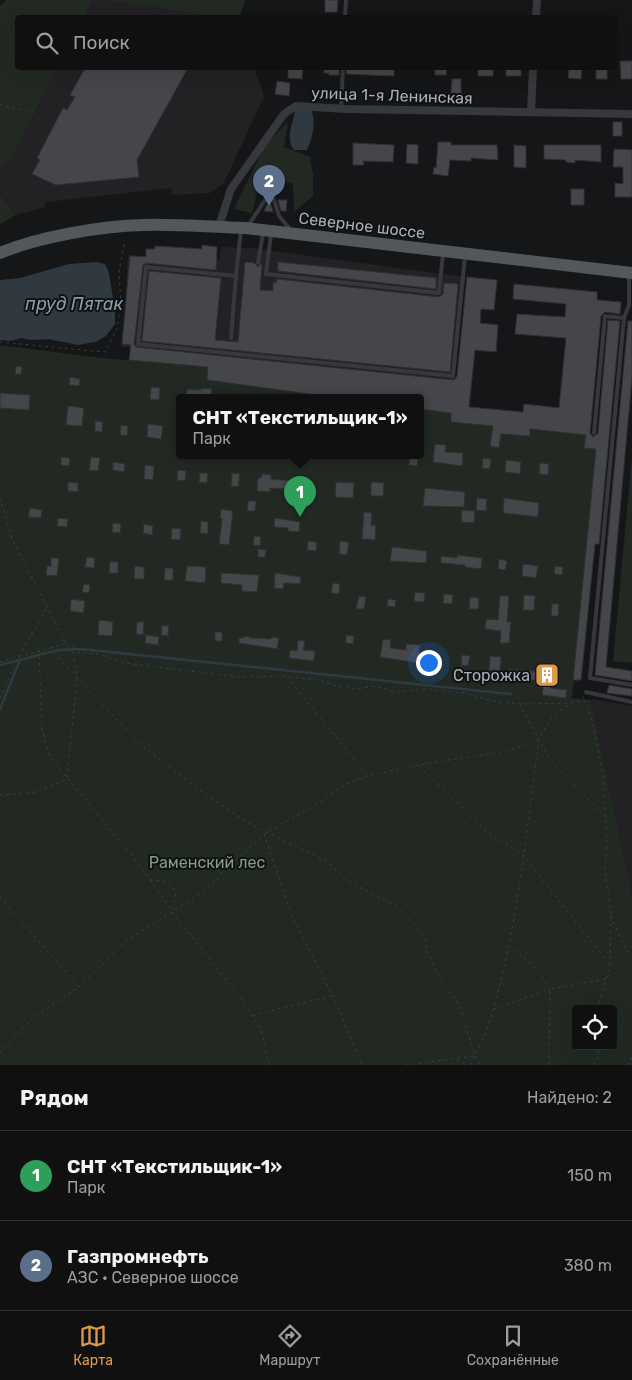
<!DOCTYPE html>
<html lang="ru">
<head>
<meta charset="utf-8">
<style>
	:root { --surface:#101011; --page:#1e1e1f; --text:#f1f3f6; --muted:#9c9d9f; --line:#303031; --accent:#de9a46 }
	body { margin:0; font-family:Rubik,sans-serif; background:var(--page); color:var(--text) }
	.controls { position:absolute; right:15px; bottom:15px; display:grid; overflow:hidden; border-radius:5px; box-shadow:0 5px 20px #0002 }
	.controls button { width:45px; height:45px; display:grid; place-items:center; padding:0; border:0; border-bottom:1px solid var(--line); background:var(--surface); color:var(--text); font:25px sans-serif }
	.you { position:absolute; left:428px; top:662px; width:18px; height:18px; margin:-12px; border:4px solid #fff; border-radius:50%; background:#1a73e8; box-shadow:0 0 0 8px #1a73e833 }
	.badge { display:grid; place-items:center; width:32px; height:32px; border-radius:50%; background:var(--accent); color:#fff; font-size:16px; font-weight:700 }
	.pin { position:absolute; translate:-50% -41px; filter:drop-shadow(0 1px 2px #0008) }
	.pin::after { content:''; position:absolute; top:26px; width:18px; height:15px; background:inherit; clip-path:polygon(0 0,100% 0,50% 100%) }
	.popup { position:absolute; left:176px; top:394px; width:248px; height:65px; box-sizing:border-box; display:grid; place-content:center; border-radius:5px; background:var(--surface); filter:drop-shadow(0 1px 4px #0005); font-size:16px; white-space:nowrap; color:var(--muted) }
	.popup b { font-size:19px; color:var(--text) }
	.popup::after { content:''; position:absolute; left:50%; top:100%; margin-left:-10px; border:10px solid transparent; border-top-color:var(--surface) }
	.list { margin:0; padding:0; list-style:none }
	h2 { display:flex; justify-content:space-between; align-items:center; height:65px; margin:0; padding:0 20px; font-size:21px }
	h2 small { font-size:16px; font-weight:400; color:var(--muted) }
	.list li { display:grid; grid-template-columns:32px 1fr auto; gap:15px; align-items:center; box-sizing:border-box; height:90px; padding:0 20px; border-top:1px solid var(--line) }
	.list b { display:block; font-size:19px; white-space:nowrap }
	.list p { margin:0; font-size:16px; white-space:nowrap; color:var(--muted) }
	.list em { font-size:16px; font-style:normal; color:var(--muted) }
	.icon { flex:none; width:28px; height:28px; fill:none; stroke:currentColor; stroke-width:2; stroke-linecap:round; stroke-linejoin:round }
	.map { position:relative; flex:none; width:632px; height:1065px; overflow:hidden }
	.search { position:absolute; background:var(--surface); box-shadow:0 5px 20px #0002; left:15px; right:15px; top:15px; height:55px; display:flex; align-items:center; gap:12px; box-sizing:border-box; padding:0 18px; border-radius:5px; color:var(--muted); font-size:19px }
	.sheet { height:245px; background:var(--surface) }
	nav { display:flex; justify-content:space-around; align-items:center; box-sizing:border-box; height:70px; border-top:1px solid var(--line); background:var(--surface); font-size:14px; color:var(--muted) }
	nav a { display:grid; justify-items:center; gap:2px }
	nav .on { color:var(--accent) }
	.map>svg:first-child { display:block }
	.built { fill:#222224 }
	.green { fill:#222922; fill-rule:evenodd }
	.water { fill:#30393f }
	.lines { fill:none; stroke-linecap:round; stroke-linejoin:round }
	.stream { stroke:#30393f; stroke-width:2.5 }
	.building { fill:#45464a; stroke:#303033 }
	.path { stroke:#3d3f43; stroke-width:1; stroke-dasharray:2.5 4; stroke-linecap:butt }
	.lane { stroke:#37383c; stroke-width:4 }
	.street { stroke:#37383c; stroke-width:8 }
	.primary { stroke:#53565a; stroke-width:12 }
	.labels { text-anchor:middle; stroke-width:4; stroke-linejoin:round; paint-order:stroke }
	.street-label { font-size:16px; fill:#a9aeb6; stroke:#101112 }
	.poi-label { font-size:16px; fill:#a9aeb6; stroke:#101112; text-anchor:end }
	.park-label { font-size:16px; fill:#839f82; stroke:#101112 }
	.water-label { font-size:18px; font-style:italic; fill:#839ead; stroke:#101112 }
</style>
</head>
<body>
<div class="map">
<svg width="632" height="1065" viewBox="0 0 632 1065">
	<rect width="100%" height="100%" fill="#151617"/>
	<path class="built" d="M93 0H103L217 17 84 18Z
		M58 68H254L264 96 224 183 210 193 172 195 171 188 46 202 44 208 16 215 0 194V166L10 160Z
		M221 247 250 248 465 277 451 413 420 409V398H338L207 380 129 360 131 347H121L125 311 128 255 220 260Z
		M593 699 632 706V895L591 700Z"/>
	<path class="green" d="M6 0H93L84 17 18 18V68H58L10 160 0 166V6Z
		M103 0H246L239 17H217Z
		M288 122 284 147 310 157 313 174V196L294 212 293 183 260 181 252 213 234 209 264 147Z
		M0 194 16 215 0 224Z
		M0 345 102 358 208 367 207 380 338 398H180V456H420V409L451 413V422L598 436 572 698 591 700 632 895V1065H0ZM576 1009H613V1046H576Z
		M632 456V663L613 661Z"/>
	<path class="water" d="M299 109 311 110C317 122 312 138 307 150H294C285 139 293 123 295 111Z
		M97 262 105 264 109 273 115 310V324L106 336 95 342 78 345 48 339 31 340 21 338 10 341 0 340V280L20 278 69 264Z"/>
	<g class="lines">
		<path class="stream" d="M0 665 58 650 81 649 511 694
			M0 709 20 660"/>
	</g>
	<path class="building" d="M325 0H338L337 12H325Z
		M620 61H632V79H621Z
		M85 68H188L137 160 139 177 56 185 32 174 40 160 37 158 63 108 67 110 75 97 70 95Z
		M288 68H303L302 79 288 78Z
		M324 68H339V75H329V73H324Z
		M347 68H394V76L346 74Z
		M435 68H447L446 75H435Z
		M478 68H493V76H478Z
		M506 68H521V76H506Z
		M569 68H582L581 79 568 78Z
		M596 68H607V79H596Z
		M452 79H461V94L451 93Z
		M277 81 290 83 289 96 275 94Z
		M613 122H622V136H613Z
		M438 142H451V145H497L498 160 471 158V161L450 160 448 176 433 174 434 167 436 168Z
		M353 143 394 145 393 162 363 161 364 165H353Z
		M407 144 418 145V164L406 163Z
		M514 145 526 146V168L514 167Z
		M544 145H601V162L575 160V163L566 162V160L544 159Z
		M614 149 632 150V197H615V183L623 184V167H613Z
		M571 189H584V205H571Z
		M278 200H287L286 211H281Z
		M267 204H271L273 212 264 211Z
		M202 245 217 247 216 270 146 263 143 265 134 344 136 347 454 380 457 376 467 277 497 280 494 310 481 309 480 323 498 325 496 352 475 350 469 407 523 412 524 404 559 408 566 338 515 334 517 314 565 317 566 304 513 299 514 284 597 292V300L621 302 620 314 605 312 601 316 590 433 593 437 598 433 608 320 620 321 599 544H595L581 680H573L596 449 584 448 586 435 530 429V436L501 434 499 448 490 446 493 426 451 422V413L420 409V398H338L207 380 208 367 129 360 131 345 122 344 130 256 146 257V249H155V246L202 249Z
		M245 262 254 263 258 267 262 263 260 290 273 291V283H276L277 279 439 297 443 294 444 283 458 284 450 372 142 341 149 271 221 278 215 340 238 342Z
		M278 262 436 278V289L278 271Z
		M628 321H632V377L606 667 632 671V681L595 675Z
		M16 366 22 367 21 374H15Z
		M70 377 80 379 79 386 69 385Z
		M151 387 160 388 159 400 150 399Z
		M201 388 212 389 211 398H186L187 389 201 390Z
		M0 393 30 395 29 410 0 408Z
		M68 406 84 408 82 426 66 425Z
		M95 421 103 422 102 432 95 431Z
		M148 424 163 426 161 439 147 437Z
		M121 425 128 426 127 436 120 435Z
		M435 444 446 445 445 452 463 453 462 466 433 462Z
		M410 456H418L417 466 409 465Z
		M61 457 70 458 69 466 61 465Z
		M91 457 100 458 98 471 89 470Z
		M483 458 491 459 490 469 482 468Z
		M506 460 521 462 520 474 505 472Z
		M113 462 125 464 124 472 113 470Z
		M540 463 549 464 548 475 539 474Z
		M145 465 154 466 153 480 144 479Z
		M178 470 186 471 185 481 177 480Z
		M200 473H208L207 483 199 482Z
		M232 473 240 474 238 487 231 486Z
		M262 474 271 475V479L305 482V493L293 492V489L270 488V492L257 491 258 478H261Z
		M68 482 78 483V492L68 491Z
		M336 482 354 483 353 498 335 497Z
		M371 482 384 483 383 496H371Z
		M425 488 465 492 464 507 423 506Z
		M477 498 487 499 486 511 476 510Z
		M504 498 539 503 538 517 503 513Z
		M248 501H256L255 511H247Z
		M30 508 42 510 41 518 28 517Z
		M221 509 233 511 229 545 219 544 222 519 220 518Z
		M462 510 475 511 474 523 461 522Z
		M364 512 372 513 371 525 376 526 375 540 362 539Z
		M58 518 68 519 67 527 57 526Z
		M275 518 300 522 299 532 288 531V528L274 527Z
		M201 521 208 522V534L200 533Z
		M113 523 121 524 120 533 112 532Z
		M144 524 153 526 152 535 143 533Z
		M172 528 181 529 180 540 171 539Z
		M254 536 261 537 260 546 253 545Z
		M308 541 317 542 316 551 307 550Z
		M340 541 349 542 347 555 339 554Z
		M392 547 427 551 426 563 390 561Z
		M258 549 266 550 265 557H258Z
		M457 555 482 558 481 569 465 567V565L441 563V556L457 558Z
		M87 557 95 558 94 568 85 567Z
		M51 558H59L57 576 46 575 47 566H51Z
		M499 559 507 561 505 570 498 569Z
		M110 562H118V573H109Z
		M523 564 538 566 536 578 522 576Z
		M135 566 144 567V579H134Z
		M187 566 206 567 205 583 185 581Z
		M555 566 563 567 562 575 554 574Z
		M165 568H173V580H164Z
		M221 573 259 575 257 592 242 591V585L221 583Z
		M275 573 301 577 300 584 284 583 283 589 274 588Z
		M333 583 340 584 339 594 331 593Z
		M84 584 90 585 89 593 82 592Z
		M415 592 425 593 424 602 414 601Z
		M444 594 453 595 452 604 443 603Z
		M524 595 535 596 534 610H523Z
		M359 596 366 597 364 609H356Z
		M500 596H509L507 622H511L509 643H500L501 631 485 629 486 619 498 620Z
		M470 597 479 598 478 609H469Z
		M71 599 85 601 83 613 70 611Z
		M388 599 396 600 395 607 387 606Z
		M552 604H559L558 616H551Z
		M99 620 113 622 112 636 98 635Z
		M137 622H144L143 635 136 634Z
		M162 625 169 626 168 636 161 635Z
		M215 632H222V641H215Z
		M146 635 159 637 158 645 145 643Z
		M346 635 354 636 353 644 346 643Z
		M244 636 250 637V638L271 639V637L279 638 277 649 239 643V638H244Z
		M383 639 391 640 390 648 406 650V644L420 645 418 663 380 657Z
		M298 640 305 641 303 650 315 651 314 661 289 658 290 650 297 651Z
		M462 655 470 656 468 666 461 665Z
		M490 656 501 657 500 671 489 670Z
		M544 668 552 669 550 688 567 690 566 698 542 695 544 681 508 678 509 669 544 672Z
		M609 685 632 689V696L607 693Z"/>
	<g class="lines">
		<path class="path" d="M0 105 33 112
			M0 342 105 352 117 329 121 305 119 271 124 244
			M0 498 13 541 66 644 73 652 99 654 124 663 240 677 286 676 323 681 335 686 356 689 375 686 396 692 425 689 465 693 492 701 520 704 571 703 577 702 584 697
			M49 648 140 744 210 798 250 824 328 862 346 880 396 906 412 922 426 939V950L443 984 459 1004 475 1056 480 1065
			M39 650 42 730 50 757 133 857 160 893 172 912 242 1000 262 1031 269 1065
			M0 662 64 644
			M287 677 367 775
			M0 698 19 656 46 609
			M584 700 593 723 603 776 607 840 605 871 611 914 610 966 599 1003V1009
			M520 704 550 760 604 816
			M419 766 486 831 523 855 610 965
			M0 795 37 792 67 779 77 678 73 649 74 643
			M264 834 292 916 333 996 362 1065
			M150 880 164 881 176 891 172 912
			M0 897 79 987
			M611 916 623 944 632 957
			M494 1009 550 989C540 972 527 958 510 948
			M253 1015 332 996
			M0 1053 33 1018 79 987 126 941 194 898 216 881 221 873 268 832 322 801 343 785 367 776 418 765 501 752 518 748 539 738 551 718 571 703
			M457 1060 465 1065
			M406 1065 474 1056
			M471 1065C477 1050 486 1035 490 1020 518 929 526 833 539 739
			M549 1065 550 989 606 979
			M594 1065 598 1058V1046
			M627 1065 631 1060 632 1054"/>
		<path class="lane" d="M345 18 346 0
			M341 109 343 68
			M248 226 265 200H274L279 216 290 229
			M241 230 236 276 146 267 138 344 453 376 465 256
			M271 234 266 274 439 293 443 254
			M258 263 263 233
			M629 275V305L624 318 590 678 632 685
			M231 338 236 276
			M594 433 605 316 624 318
			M586 692 632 702"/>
		<path class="street" d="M536 18 537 0
			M531 112 533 68
			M219 226 231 189 284 114 296 106 346 109 632 114"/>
		<path class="primary" d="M0 253C38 237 101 226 143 225 177 224 212 227 246 228L632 273"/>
	</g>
	<defs>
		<g id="building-square" transform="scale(1.25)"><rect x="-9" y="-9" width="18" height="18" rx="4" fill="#de9a46" stroke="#101112"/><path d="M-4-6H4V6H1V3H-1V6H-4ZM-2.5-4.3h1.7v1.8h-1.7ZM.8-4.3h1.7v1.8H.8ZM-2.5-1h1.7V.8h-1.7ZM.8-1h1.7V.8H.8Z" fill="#fff"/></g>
	</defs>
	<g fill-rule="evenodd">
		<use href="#building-square" x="547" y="675"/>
	</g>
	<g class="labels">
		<g class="street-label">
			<text transform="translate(392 95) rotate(2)" y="6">улица 1-я Ленинская</text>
			<text transform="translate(362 225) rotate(7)" y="6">Северное шоссе</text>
		</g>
		<g class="poi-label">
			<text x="530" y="681">Сторожка</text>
		</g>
		<g class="park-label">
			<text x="207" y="868">Раменский лес</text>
		</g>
		<g class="water-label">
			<text x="74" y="310">пруд Пятак</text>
		</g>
	</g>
</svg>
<div class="controls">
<button><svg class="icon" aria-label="locate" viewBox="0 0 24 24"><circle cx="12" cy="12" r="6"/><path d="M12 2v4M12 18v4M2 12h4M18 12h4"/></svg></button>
</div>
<div class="you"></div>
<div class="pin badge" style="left:300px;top:517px;background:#2e9e5b">1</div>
<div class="popup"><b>СНТ «Текстильщик-1»</b>Парк</div>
<div class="pin badge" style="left:269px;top:206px;background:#5c6f8a">2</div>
<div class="search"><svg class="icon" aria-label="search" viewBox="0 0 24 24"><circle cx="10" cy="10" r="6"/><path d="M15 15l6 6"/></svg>Поиск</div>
</div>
<section class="sheet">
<h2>Рядом<small>Найдено: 2</small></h2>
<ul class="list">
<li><span class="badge" style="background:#2e9e5b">1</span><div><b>СНТ «Текстильщик-1»</b><p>Парк</p></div><em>150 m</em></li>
<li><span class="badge" style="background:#5c6f8a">2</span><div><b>Газпромнефть</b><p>АЗС · Северное шоссе</p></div><em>380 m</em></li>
</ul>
</section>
<nav>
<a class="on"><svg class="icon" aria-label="map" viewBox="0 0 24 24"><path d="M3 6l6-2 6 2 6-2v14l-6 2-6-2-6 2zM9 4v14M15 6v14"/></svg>Карта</a>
<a><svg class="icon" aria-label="directions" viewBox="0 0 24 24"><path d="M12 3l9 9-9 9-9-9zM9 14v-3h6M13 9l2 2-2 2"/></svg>Маршрут</a>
<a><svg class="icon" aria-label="saved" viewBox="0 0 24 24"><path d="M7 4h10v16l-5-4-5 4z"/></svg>Сохранённые</a>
</nav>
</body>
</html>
